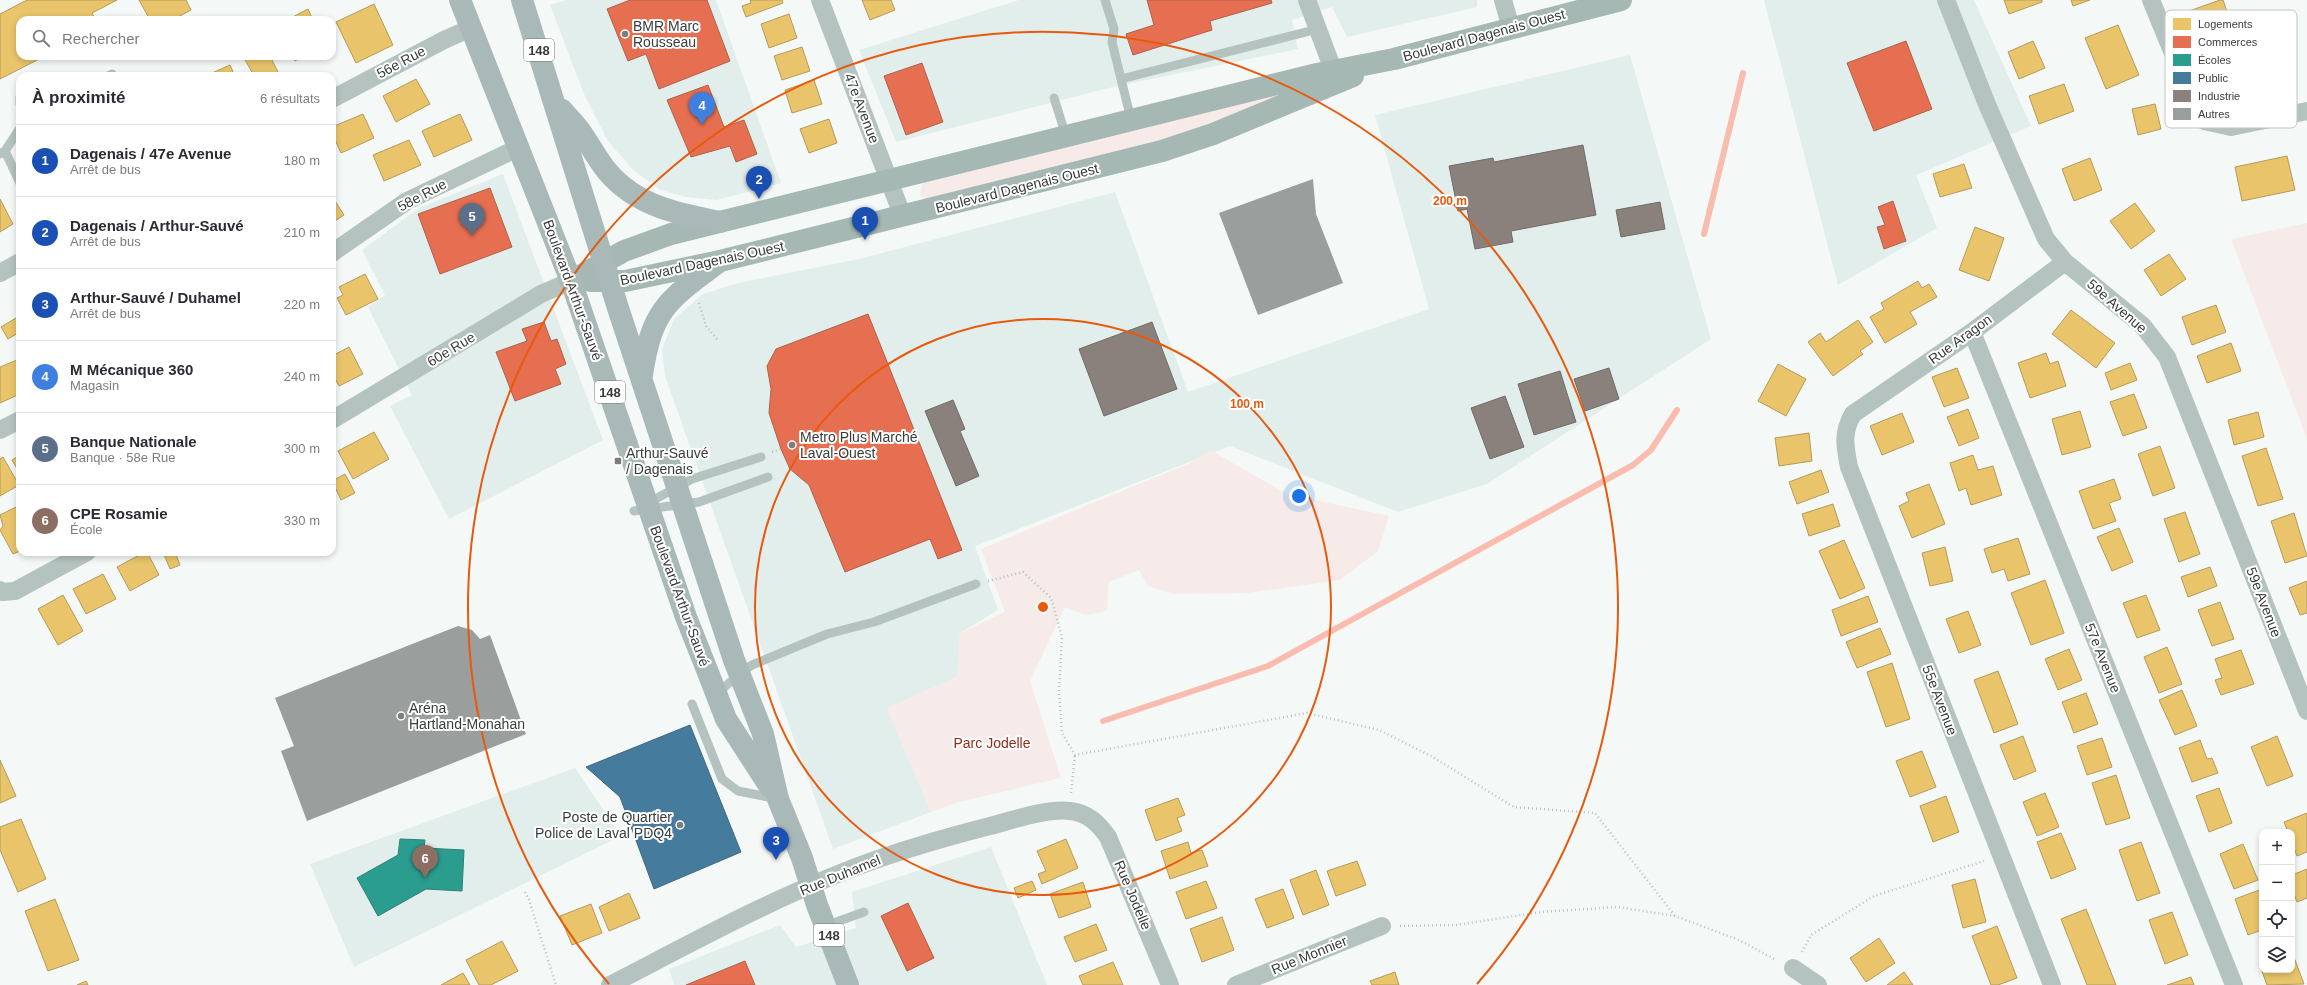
<!DOCTYPE html>
<html lang="fr">
<head>
<meta charset="utf-8">
<style>
	:root { --surface:#fff; --page:#f2f2f3; --text:#2b2b33; --muted:#7c7c81; --line:#e1e1e2; --accent:#0f766e }
	body { margin:0; font-family:Arial,sans-serif; background:var(--page); color:var(--text) }
	.controls { position:absolute; right:12px; bottom:12px; display:grid; overflow:hidden; border-radius:8px; box-shadow:0 2px 6px #0003 }
	.controls button { width:36px; height:36px; display:grid; place-items:center; padding:0; border:0; border-bottom:1px solid var(--line); background:var(--surface); color:var(--text); font:20px sans-serif }
	.you { position:absolute; left:1299px; top:496px; width:14px; height:14px; margin:-10px; border:3px solid #fff; border-radius:50%; background:#1a73e8; box-shadow:0 0 0 6px #1a73e833 }
	.badge { display:grid; place-items:center; width:26px; height:26px; border-radius:50%; background:var(--accent); color:#fff; font-size:13px; font-weight:700 }
	.pin { position:absolute; translate:-50% -33px; filter:drop-shadow(0 1px 2px #0008) }
	.pin::after { content:''; position:absolute; top:21px; width:14px; height:12px; background:inherit; clip-path:polygon(0 0,100% 0,50% 100%) }
	.list { margin:0; padding:0; list-style:none }
	h2 { display:flex; justify-content:space-between; align-items:center; height:52px; margin:0; padding:0 16px; font-size:17px }
	h2 small { font-size:13px; font-weight:400; color:var(--muted) }
	.list li { display:grid; grid-template-columns:26px 1fr auto; gap:12px; align-items:center; box-sizing:border-box; height:72px; padding:0 16px; border-top:1px solid var(--line) }
	.list b { display:block; font-size:15px; white-space:nowrap }
	.list p { margin:0; font-size:13px; white-space:nowrap; color:var(--muted) }
	.list em { font-size:13px; font-style:normal; color:var(--muted) }
	.icon { flex:none; width:22px; height:22px; fill:none; stroke:currentColor; stroke-width:2; stroke-linecap:round; stroke-linejoin:round }
	.map { position:relative; flex:none; width:2307px; height:985px; overflow:hidden }
	.search { position:absolute; background:var(--surface); box-shadow:0 2px 6px #0003; left:16px; top:16px; width:320px; height:44px; display:flex; align-items:center; gap:10px; box-sizing:border-box; padding:0 14px; border-radius:12px; color:var(--muted); font-size:15px }
	.panel { position:absolute; background:var(--surface); box-shadow:0 2px 6px #0003; left:16px; top:72px; width:320px; height:484px; border-radius:12px }
	.map>svg:first-child { display:block }
	.built { fill:#e1eeeb }
	.green { fill:#f6ebe8 }
	.homes { fill:#e9c46a; stroke:#b49b5c }
	.shops { fill:#e76f51; stroke:#b2604a }
	.schools { fill:#2a9d8f; stroke:#2e8076 }
	.public { fill:#457b9d; stroke:#416880 }
	.industry { fill:#8a817c; stroke:#716c68 }
	.lines { fill:none; stroke-linecap:round; stroke-linejoin:round }
	.stream { stroke:#fabcae; stroke-width:6 }
	.building { fill:#9a9e9d }
	.path { stroke:#b8c2c0; stroke-width:2.5; stroke-dasharray:1 3; stroke-linecap:butt }
	.lane { stroke:#b4c3c0; stroke-width:9 }
	.street { stroke:#b4c3c0; stroke-width:18 }
	.secondary { stroke:#a6b8b4; stroke-width:22 }
	.primary { stroke:#a8b9b7; stroke-width:22 }
	.ring { fill:none; stroke:#e8590c; stroke-width:2 }
	.poi-dot { fill:#7a7e7d; stroke:#fff; stroke-width:1.5 }
	.labels { text-anchor:middle; stroke-width:4; stroke-linejoin:round; paint-order:stroke }
	.shield { fill:#fff; stroke:#747676; stroke-width:1 }
	.shield-label { font-size:13px; font-weight:bold; fill:#383c3b }
	.poi-label { font-size:14px; fill:#383c3b; stroke:#fff; text-anchor:start }
	.street-label { font-size:14px; fill:#383c3b; stroke:#fff }
	.park-label { font-size:14px; fill:#942c19; stroke:#fff }
	.key { fill:#fff; stroke:#c3c4c4; stroke-width:1 }
	.key-label { font-size:11px; fill:#383c3b }
	.centre { fill:#e8590c; stroke:#fff; stroke-width:2 }
	.ring-label { font-size:12px; text-anchor:middle; font-weight:bold; fill:#e8590c; stroke:#fff; stroke-width:4; stroke-linejoin:round; paint-order:stroke }
</style>
</head>
<body>
<div class="map">
<svg width="2307" height="985" viewBox="0 0 2307 985">
	<rect width="100%" height="100%" fill="#f4f9f8"/>
	<path class="built" d="M566 0H716L781 183 717 200 686 197 661 190 634 171 608 141 584 94 550 5Z
		M1019 0H1477V7L1347 37 1332 7 1292 20 1298 49 1113 87 896 142 859 50Z
		M1764 0H1974L2031 126 1916 175 1937 228 1838 285Z
		M1630 55 1711 339 1487 484 1398 512 1230 446 975 546 998 610 960 633 957 677 887 708 931 812 833 849 665 376 662 349 674 319 703 294 738 283 859 259 1115 192 1188 392 1429 309 1375 115Z
		M503 174 603 440 449 519 390 406 412 395 368 307 385 295 362 250 419 208Z
		M575 768 621 836 354 967 310 864Z
		M991 847 1047 985H674L669 969 780 925 796 947 856 928 852 892Z"/>
	<path class="green" d="M1274 94 1276 97 1158 143 926 201 920 195 922 184 927 181Z
		M2307 223V439L2231 239Z
		M1210 450 1287 494 1389 516 1378 551 1340 580 1248 593 1173 594 1148 586 1139 570 1109 582 1107 611 1085 615 1065 607 1030 681 1061 778 955 803 931 812 887 708 957 677 960 633 1005 612 981 549 1190 463Z"/>
	<path class="homes" d="M27 0H117L92 13 96 20H20V56H45L0 79V14Z
		M139 0H186L191 10 172 20H150Z
		M750 0H782L783 3 746 17 742 6 751 3Z
		M862 0H891L895 10 870 20Z
		M2004 0H2042V2L2009 14Z
		M2071 0H2090L2073 6Z
		M2220 0H2223L2232 26 2199 38 2189 11Z
		M374 4 393 45 356 63 336 22Z
		M308 9 313 20H287Z
		M789 14 797 38 769 48 761 24Z
		M2118 25 2139 75 2106 89 2085 38Z
		M2033 41 2045 68 2019 79 2008 52Z
		M802 47 810 71 782 80 774 56Z
		M243 56H270L278 72 271 76H254Z
		M293 56H304L295 61Z
		M230 65 235 76H213L212 73Z
		M416 79 430 104 396 122 383 96Z
		M814 80 822 104 792 113 785 90Z
		M2064 84 2074 111 2039 124 2029 96Z
		M2155 104 2161 129 2138 135 2132 109Z
		M363 114 374 138 341 153 332 133V127Z
		M460 114 472 140 434 157 422 131Z
		M829 119 837 143 809 153 800 129Z
		M409 140 421 165 384 181 373 155Z
		M2287 156 2295 190 2242 201 2235 167Z
		M2090 158 2102 190 2074 201 2062 169Z
		M1964 164 1972 188 1940 197 1933 174Z
		M332 196 344 215 332 223Z
		M0 199 13 224 0 232Z
		M2135 203 2155 231 2131 249 2110 221Z
		M1975 227 2004 238 1989 281 1959 270Z
		M2169 254 2186 279 2161 296 2144 270Z
		M365 274 378 299 346 315 337 298 343 295 339 287Z
		M1918 281 1922 288 1929 284 1937 297 1910 312 1917 324 1885 343 1870 317 1884 309 1881 303Z
		M2216 305 2226 332 2192 345 2182 317Z
		M2071 310 2115 343 2096 368 2052 334Z
		M16 318 20 324V332L8 339 1 327Z
		M1858 320 1873 342 1860 351 1863 354 1833 376 1808 342 1820 333 1826 342Z
		M2231 343 2241 371 2207 383 2197 356Z
		M349 347 363 374 339 386 332 373V356Z
		M2046 353 2050 364 2058 361 2066 386 2030 398 2018 363Z
		M17 360 20 367V394L0 403V367Z
		M2130 363 2137 380 2111 390 2105 373Z
		M1778 364 1806 379 1786 416 1758 401Z
		M1957 368 1969 398 1944 407 1932 377Z
		M2134 394 2147 428 2123 436 2110 402Z
		M1968 409 1979 438 1959 446 1947 417Z
		M2080 411 2091 447 2062 455 2052 419Z
		M2258 412 2264 437 2234 445 2228 420Z
		M1902 413 1914 442 1882 455 1870 426Z
		M374 432 389 459 353 479 338 451Z
		M1809 433 1812 461 1779 466 1775 438Z
		M2160 446 2175 488 2153 496 2138 454Z
		M2266 448 2283 499 2258 506 2242 456Z
		M20 455V474L12 460Z
		M1973 455 1978 470 1993 466 2002 495 1971 505 1966 488 1959 491 1950 463Z
		M3 457 19 485 0 496V459Z
		M1821 470 1829 492 1797 504 1789 482Z
		M345 474 355 493 341 500 332 481Z
		M2114 479 2121 499 2109 503 2116 521 2093 529 2079 491Z
		M1929 484 1945 524 1912 538 1899 506 1909 501 1906 493Z
		M1833 504 1840 526 1809 536 1802 514Z
		M16 507 20 515V551L13 554 0 530 3 526 0 515Z
		M2185 512 2200 554 2179 562 2164 519Z
		M2294 513 2307 556 2285 563 2271 521Z
		M2119 528 2133 562 2112 571 2097 537Z
		M2018 538 2030 574 2008 581 2004 569 1992 573 1984 549Z
		M1844 540 1865 588 1840 599 1819 551Z
		M1945 547 1953 581 1930 586 1922 553Z
		M145 552H147L159 575 130 591 117 567Z
		M163 552H175L180 565 170 569Z
		M2210 567 2217 586 2188 597 2181 577Z
		M103 574 116 599 86 614 73 589Z
		M2045 580 2064 633 2031 645 2011 593Z
		M2307 581V613L2300 615 2289 588Z
		M63 595 83 631 58 645 38 609Z
		M2146 595 2160 630 2137 638 2123 603Z
		M1868 596 1878 622 1841 636 1832 610Z
		M2220 602 2234 639 2212 646 2198 610Z
		M1968 611 1981 645 1959 653 1946 619Z
		M1880 628 1891 654 1857 668 1846 642Z
		M2167 647 2182 684 2159 693 2144 657Z
		M2069 649 2082 680 2058 690 2045 659Z
		M2241 650 2254 684 2221 695 2215 680 2222 678 2215 659Z
		M1892 663 1910 719 1886 727 1867 672Z
		M1998 671 2018 724 1994 733 1974 680Z
		M2182 690 2197 726 2175 735 2159 700Z
		M2086 693 2098 724 2074 733 2062 702Z
		M2023 736 2036 771 2014 780 2000 745Z
		M2277 736 2293 776 2267 786 2251 747Z
		M2102 738 2112 767 2087 775 2077 746Z
		M2200 740 2207 759 2212 758 2218 773 2192 782 2179 748Z
		M1922 751 1936 787 1910 797 1896 761Z
		M0 760 16 796 0 803Z
		M2116 775 2130 818 2106 825 2092 783Z
		M2219 788 2232 823 2209 832 2196 796Z
		M2045 793 2059 827 2037 836 2023 802Z
		M1946 796 1959 832 1933 842 1920 806Z
		M1178 798 1185 815 1177 818 1182 831 1156 841 1145 810Z
		M2307 813V852L2297 856 2292 843V832H2288L2284 822Z
		M21 819 46 879 18 892 0 850V827Z
		M2061 833 2076 869 2051 879 2037 842Z
		M1066 839 1078 868 1042 884 1038 874 1046 871 1037 851Z
		M1188 842 1191 853 1202 850 1208 866 1170 879 1161 851Z
		M2141 842 2160 893 2137 901 2119 850Z
		M2243 844 2258 880 2234 889 2220 854Z
		M1357 861 1366 885 1336 896 1327 871Z
		M2307 869V898L2297 902 2292 889V875Z
		M1316 870 1329 905 1303 915 1290 880Z
		M1975 879 1986 922 1963 928 1952 885Z
		M1032 881 1036 890 1018 898 1014 888Z
		M1206 881 1217 908 1186 919 1176 892Z
		M1083 882 1091 907 1059 918 1050 894Z
		M1283 889 1294 918 1267 928 1255 899Z
		M2262 889V930L2248 935 2235 899Z
		M629 893 640 918 609 931 599 907Z
		M55 899 79 960 48 971 25 911Z
		M591 904 602 933 572 945 560 916Z
		M2086 909 2116 985H2087L2061 919Z
		M2172 912 2188 955 2165 964 2149 920Z
		M1222 917 1234 950 1202 962 1190 929Z
		M1096 924 1107 950 1075 962 1064 937Z
		M1997 926 2017 978 1998 985H1991L1972 936Z
		M1879 938 1895 963 1866 982 1850 958Z
		M502 941 518 971 491 985H479L466 960Z
		M2292 952 2304 984 2267 985 2259 963 2262 961V970H2292Z
		M1113 962 1123 985H1083L1079 976Z
		M1395 972 1399 985H1372L1370 981Z
		M1904 972 1913 985H1887Z
		M463 973 470 985H441Z
		M2191 977 2194 985H2167Z
		M86 981 88 985H77Z"/>
	<path class="shops" d="M630 0H707L730 61 659 89 646 54 628 61 607 9Z
		M1147 0H1271L1272 3 1210 21 1212 30 1133 55 1126 34 1154 25Z
		M1906 41 1932 109 1874 131 1847 63Z
		M922 63 943 122 906 135 884 76Z
		M708 85 724 127 744 120 757 154 736 162 730 146 691 157 667 100Z
		M490 188 512 247 440 274 418 214Z
		M1893 201 1906 241 1884 249 1877 227 1885 225 1878 207Z
		M868 314 962 550 938 559 930 539 845 572 809 485 790 469 781 449 769 413 771 389 767 366 776 349Z
		M544 322 551 341 557 339 566 364 555 369 561 384 515 401 496 352 527 341 522 329Z
		M908 903 934 958 907 971 881 916Z
		M745 961 755 985H686Z"/>
	<path class="schools" d="M400 839 425 840 424 848 464 850 462 891 426 889 378 916 357 878 398 855Z"/>
	<path class="public" d="M690 725 741 852 654 889 620 797 586 767Z"/>
	<path class="industry" d="M1583 145 1596 215 1511 231 1513 242 1475 249 1467 209 1458 211 1449 166 1493 158 1494 162Z
		M1660 202 1665 229 1621 237 1616 210Z
		M1152 322 1177 389 1104 416 1079 349Z
		M1609 368 1619 399 1585 411 1574 379Z
		M1560 371 1576 422 1534 435 1518 384Z
		M1505 396 1524 447 1490 459 1471 408Z
		M953 400 965 429 960 431 979 476 956 486 925 411Z"/>
	<g class="lines">
		<path class="stream" d="M1704 234 1743 73
			M1103 721 1268 666 1633 465 1651 450 1677 410"/>
	</g>
	<path class="building" d="M1313 179 1316 214 1343 283 1258 315 1219 213Z
		M458 626 472 630 480 639 490 635 526 734 307 821 281 751 294 746 275 698Z"/>
	<g class="lines">
		<path class="path" d="M699 303 706 326 717 339
			M772 452 781 449
			M988 581 1023 572 1051 598 1062 637 1059 693 1062 733 1075 755 1307 713 1379 730 1431 756 1514 807 1595 813 1675 916
			M1071 793 1075 755
			M525 892 529 900 556 985
			M1400 926 1456 925 1541 912 1617 907 1675 916 1739 940 1776 960
			M1802 952 1811 935 1874 896 1984 861"/>
		<path class="lane" d="M1105 0 1114 29 1112 42 1121 79
			M108 76 112 74
			M20 97V104
			M1054 98 1066 136
			M1131 119 1121 79 1318 29
			M5 151 20 128
			M0 154 5 151 20 183
			M648 503 692 479 761 457
			M634 511 699 502 768 477
			M717 694 739 674 752 665 827 634 874 622 976 584
			M692 704 722 779 738 791 778 799
			M825 926 864 912"/>
		<path class="street" d="M820 0 903 217
			M1307 0 1338 83
			M1503 0 1511 28
			M1946 0 1986 102 2046 239 2065 262 2143 326 2167 357 2307 711
			M2151 0 2196 109 2204 121 2231 127 2307 111
			M332 99 444 40 471 28
			M332 253 407 201 518 148
			M0 273 20 262
			M1972 332 2234 985
			M332 420 541 294 571 281
			M0 430 20 420
			M0 590 3 592 15 591 87 552
			M1793 968 1818 985
			M610 985C684 947 760 905 838 874 887 854 939 839 990 826 1013 820 1047 808 1070 811 1088 813 1098 823 1108 837L1170 985
			M1236 985 1382 926
			M2052 985 1849 467C1845 447 1842 432 1853 414L1972 332 2065 262"/>
		<path class="secondary" d="M571 281 624 251 671 234 1317 74 1394 59 1621 0
			M591 281H625L720 261 1162 151 1213 134 1353 76"/>
		<path class="primary" d="M460 0 571 281 686 617 709 675 726 719 770 787
			M522 0 618 308 734 660 763 734 778 799 802 858 817 905 848 985
			M562 110C569 118 577 126 583 135 591 147 598 160 607 171 636 206 678 214 720 222
			M642 375C652 308 668 300 720 261"/>
	</g>
	<g class="ring">
		<circle cx="1043" cy="607" r="288"/>
		<path d="M609 984A575 575 0 1 1 1477 984"/>
	</g>
	<g class="poi-dot">
		<circle cx="625" cy="34" r="4"/>
		<circle cx="792" cy="445" r="4"/>
		<rect x="614" y="457" width="8" height="8" rx="2"/>
		<circle cx="401" cy="716" r="4"/>
		<circle cx="680" cy="825" r="4"/>
	</g>
	<g class="labels">
		<g class="shield">
			<rect x="524" y="39" width="30" height="22" rx="3"/>
			<rect x="595" y="381" width="30" height="22" rx="3"/>
			<rect x="814" y="924" width="30" height="22" rx="3"/>
		</g>
		<g class="shield-label">
			<text x="539" y="55">148</text>
			<text x="610" y="397">148</text>
			<text x="829" y="940">148</text>
		</g>
		<g class="poi-label">
			<text x="633" y="31">BMR Marc<tspan x="633" dy="16">Rousseau</tspan></text>
			<text x="800" y="442">Metro Plus Marché<tspan x="800" dy="16">Laval-Ouest</tspan></text>
			<text x="626" y="458">Arthur-Sauvé<tspan x="626" dy="16">/ Dagenais</tspan></text>
			<text x="409" y="713">Aréna<tspan x="409" dy="16">Hartland-Monahan</tspan></text>
			<text x="672" y="822" text-anchor="end">Poste de Quartier<tspan x="672" dy="16">Police de Laval PDQ4</tspan></text>
		</g>
		<g class="street-label">
			<text transform="translate(1484 35) rotate(-15)" y="5">Boulevard Dagenais Ouest</text>
			<text transform="translate(401 62) rotate(-28)" y="5">56e Rue</text>
			<text transform="translate(862 108) rotate(69)" y="5">47e Avenue</text>
			<text transform="translate(1017 188) rotate(-14)" y="5">Boulevard Dagenais Ouest</text>
			<text transform="translate(422 195) rotate(-28)" y="5">58e Rue</text>
			<text transform="translate(702 263) rotate(-12)" y="5">Boulevard Dagenais Ouest</text>
			<text transform="translate(573 290) rotate(70)" y="5">Boulevard Arthur-Sauvé</text>
			<text transform="translate(2117 306) rotate(41)" y="5">59e Avenue</text>
			<text transform="translate(1960 339) rotate(-36)" y="5">Rue Aragon</text>
			<text transform="translate(451 349) rotate(-31)" y="5">60e Rue</text>
			<text transform="translate(680 596) rotate(70)" y="5">Boulevard Arthur-Sauvé</text>
			<text transform="translate(2264 602) rotate(69)" y="5">59e Avenue</text>
			<text transform="translate(2103 658) rotate(68)" y="5">57e Avenue</text>
			<text transform="translate(1940 700) rotate(69)" y="5">55e Avenue</text>
			<text transform="translate(840 875) rotate(-22)" y="5">Rue Duhamel</text>
			<text transform="translate(1133 895) rotate(67)" y="5">Rue Jodelle</text>
			<text transform="translate(1309 955) rotate(-22)" y="5">Rue Monnier</text>
		</g>
		<g class="park-label">
			<text x="992" y="748">Parc Jodelle</text>
		</g>
	</g>
	<rect x="2165" y="10" width="132" height="118" rx="6" class="key"/>
	<rect x="2173" y="18" width="18" height="12" fill="#e9c46a"/>
	<rect x="2173" y="36" width="18" height="12" fill="#e76f51"/>
	<rect x="2173" y="54" width="18" height="12" fill="#2a9d8f"/>
	<rect x="2173" y="72" width="18" height="12" fill="#457b9d"/>
	<rect x="2173" y="90" width="18" height="12" fill="#8a817c"/>
	<rect x="2173" y="108" width="18" height="12" fill="#9a9e9d"/>
	<g class="key-label">
		<text x="2198" y="28">Logements</text>
		<text x="2198" y="46">Commerces</text>
		<text x="2198" y="64">Écoles</text>
		<text x="2198" y="82">Public</text>
		<text x="2198" y="100">Industrie</text>
		<text x="2198" y="118">Autres</text>
	</g>
	<circle cx="1043" cy="607" r="6" class="centre"/>
	<g class="ring-label">
		<text x="1450" y="205">200 m</text>
		<text x="1247" y="408">100 m</text>
	</g>
</svg>
<div class="controls">
<button>+</button>
<button>−</button>
<button><svg class="icon" aria-label="locate" viewBox="0 0 24 24"><circle cx="12" cy="12" r="6"/><path d="M12 2v4M12 18v4M2 12h4M18 12h4"/></svg></button>
<button><svg class="icon" aria-label="layers" viewBox="0 0 24 24"><path d="M12 4l9 5-9 5-9-5zM3 14l9 5 9-5"/></svg></button>
</div>
<div class="you"></div>
<div class="pin badge" style="left:865px;top:240px;background:#1a4fb4">1</div>
<div class="pin badge" style="left:759px;top:199px;background:#1a4fb4">2</div>
<div class="pin badge" style="left:776px;top:860px;background:#1a4fb4">3</div>
<div class="pin badge" style="left:702px;top:125px;background:#3f7fe0">4</div>
<div class="pin badge" style="left:472px;top:236px;background:#5c6f8a">5</div>
<div class="pin badge" style="left:425px;top:878px;background:#8d6e63">6</div>
<div class="search"><svg class="icon" aria-label="search" viewBox="0 0 24 24"><circle cx="10" cy="10" r="6"/><path d="M15 15l6 6"/></svg>Rechercher</div>
<section class="panel">
<h2>À proximité<small>6 résultats</small></h2>
<ul class="list">
<li><span class="badge" style="background:#1a4fb4">1</span><div><b>Dagenais / 47e Avenue</b><p>Arrêt de bus</p></div><em>180 m</em></li>
<li><span class="badge" style="background:#1a4fb4">2</span><div><b>Dagenais / Arthur-Sauvé</b><p>Arrêt de bus</p></div><em>210 m</em></li>
<li><span class="badge" style="background:#1a4fb4">3</span><div><b>Arthur-Sauvé / Duhamel</b><p>Arrêt de bus</p></div><em>220 m</em></li>
<li><span class="badge" style="background:#3f7fe0">4</span><div><b>M Mécanique 360</b><p>Magasin</p></div><em>240 m</em></li>
<li><span class="badge" style="background:#5c6f8a">5</span><div><b>Banque Nationale</b><p>Banque · 58e Rue</p></div><em>300 m</em></li>
<li><span class="badge" style="background:#8d6e63">6</span><div><b>CPE Rosamie</b><p>École</p></div><em>330 m</em></li>
</ul>
</section>
</div>
</body>
</html>
